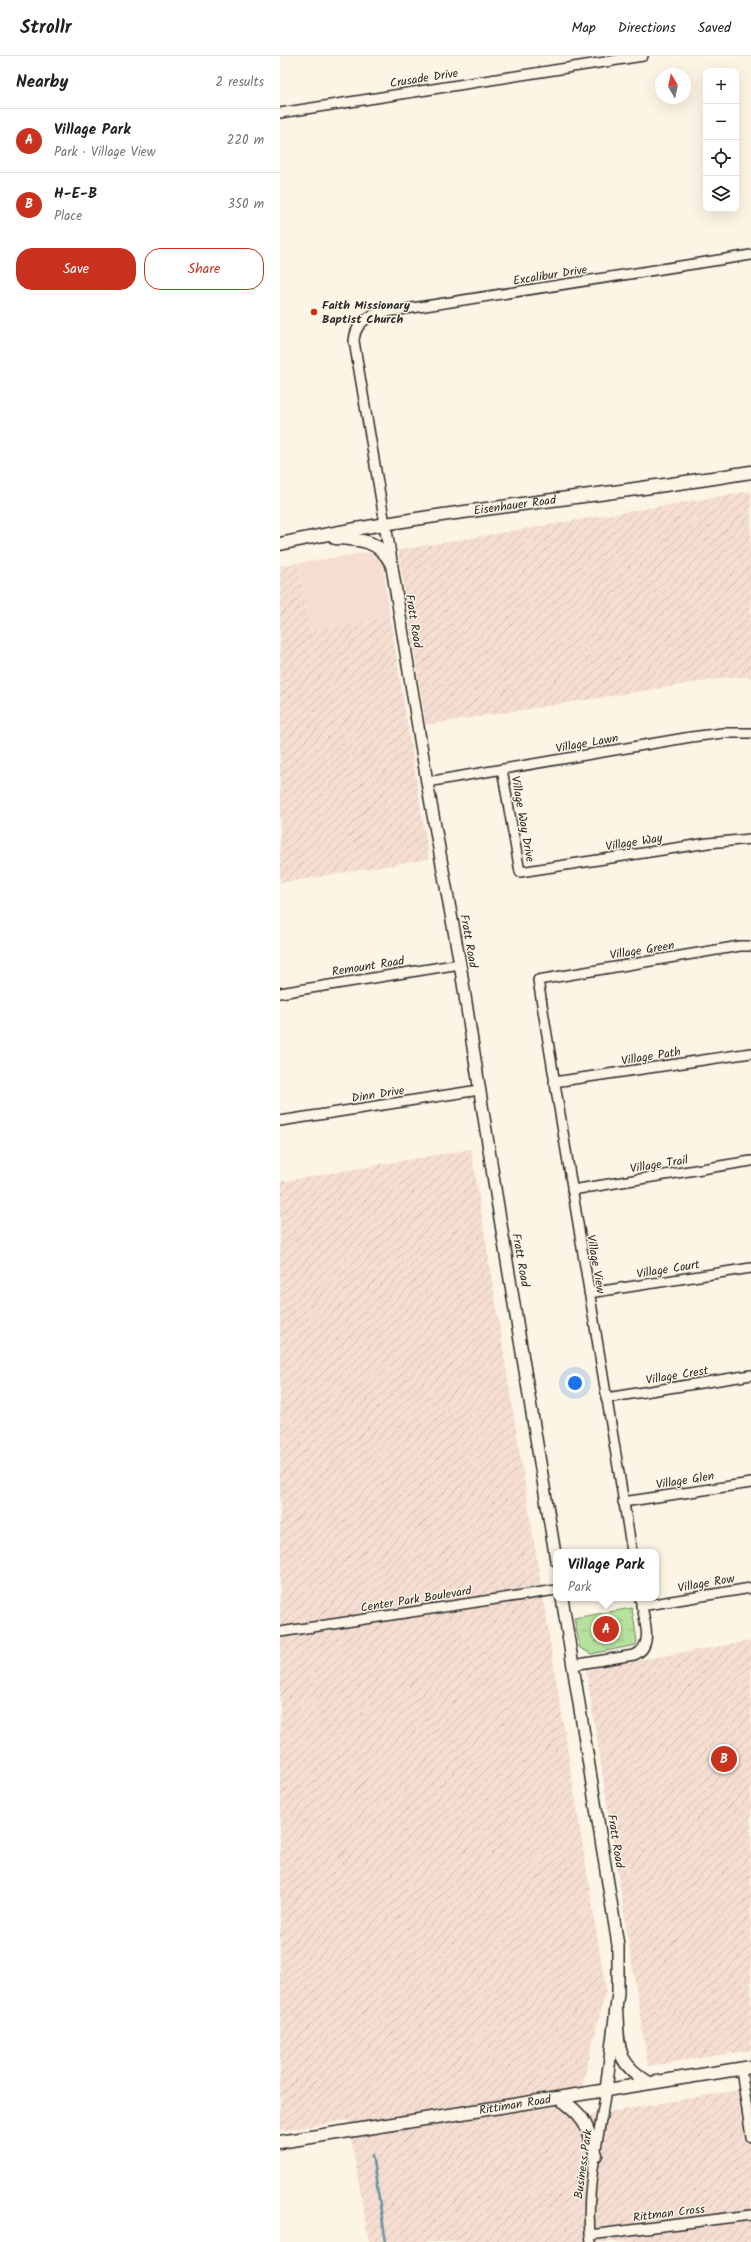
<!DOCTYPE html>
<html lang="en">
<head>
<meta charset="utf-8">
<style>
	:root { --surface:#fff; --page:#f2f2f2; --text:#202124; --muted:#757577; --line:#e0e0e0; --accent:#c8321e }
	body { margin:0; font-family:Kalam,sans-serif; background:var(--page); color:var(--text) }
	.controls { position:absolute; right:12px; top:12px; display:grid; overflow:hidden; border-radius:8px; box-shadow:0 4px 16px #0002 }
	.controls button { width:36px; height:36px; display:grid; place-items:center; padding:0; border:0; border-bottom:1px solid var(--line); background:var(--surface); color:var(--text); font:20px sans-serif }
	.compass { position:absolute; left:375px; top:12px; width:36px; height:36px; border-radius:50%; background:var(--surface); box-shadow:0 4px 16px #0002; rotate:351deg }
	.you { position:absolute; left:295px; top:1327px; width:14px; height:14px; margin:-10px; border:3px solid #fff; border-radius:50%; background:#1a73e8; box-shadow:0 0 0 6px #1a73e833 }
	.badge { display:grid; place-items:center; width:26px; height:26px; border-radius:50%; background:var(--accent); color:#fff; font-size:13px; font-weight:700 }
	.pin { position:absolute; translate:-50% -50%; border:2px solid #fff; box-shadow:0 1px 4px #0006 }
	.popup { position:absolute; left:273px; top:1493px; width:106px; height:52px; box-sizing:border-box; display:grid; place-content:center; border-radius:8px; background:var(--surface); filter:drop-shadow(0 1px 3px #0005); font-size:13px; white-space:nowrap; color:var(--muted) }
	.popup b { font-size:15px; color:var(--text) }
	.popup::after { content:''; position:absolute; left:50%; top:100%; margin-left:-8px; border:8px solid transparent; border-top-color:var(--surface) }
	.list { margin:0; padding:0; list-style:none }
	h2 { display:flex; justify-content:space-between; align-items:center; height:52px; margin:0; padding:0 16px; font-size:17px }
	h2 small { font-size:13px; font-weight:400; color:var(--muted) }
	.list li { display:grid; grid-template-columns:26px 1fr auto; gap:12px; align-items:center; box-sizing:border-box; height:64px; padding:0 16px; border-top:1px solid var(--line) }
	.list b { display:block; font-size:15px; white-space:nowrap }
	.list p { margin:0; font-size:13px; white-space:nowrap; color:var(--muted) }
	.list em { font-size:13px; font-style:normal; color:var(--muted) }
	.actions { display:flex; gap:8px; padding:12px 16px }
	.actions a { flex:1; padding:9px 0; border:1px solid var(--accent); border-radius:16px; text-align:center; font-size:14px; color:var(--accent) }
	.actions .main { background:var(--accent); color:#fff }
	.icon { flex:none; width:22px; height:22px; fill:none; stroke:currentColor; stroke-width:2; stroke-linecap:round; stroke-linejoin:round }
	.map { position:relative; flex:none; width:471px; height:2186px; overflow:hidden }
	header { display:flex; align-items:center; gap:24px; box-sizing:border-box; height:56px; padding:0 20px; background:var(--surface); border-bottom:1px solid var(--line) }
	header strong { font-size:19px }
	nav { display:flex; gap:22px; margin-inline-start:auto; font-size:14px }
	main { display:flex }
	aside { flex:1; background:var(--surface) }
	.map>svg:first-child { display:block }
	.built { fill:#f5ded1 }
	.industrial { fill:url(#industrial-furrows) }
	.park { fill:url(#park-tufts); stroke:#708664 }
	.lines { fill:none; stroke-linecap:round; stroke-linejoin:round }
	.stream { stroke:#6894a2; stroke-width:2.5 }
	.minor-casing { stroke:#2b2b2b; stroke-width:12 }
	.tertiary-casing { stroke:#2b2b2b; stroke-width:14 }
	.secondary-casing { stroke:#2b2b2b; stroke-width:15 }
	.minor { stroke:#fcf5e5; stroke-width:9 }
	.tertiary { stroke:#fcf5e5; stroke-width:11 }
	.secondary { stroke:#fcf5e5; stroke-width:12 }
	.poi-dot { fill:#c8321e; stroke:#fcf5e5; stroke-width:1.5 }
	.labels { text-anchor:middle; stroke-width:3; stroke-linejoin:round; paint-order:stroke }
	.street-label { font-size:12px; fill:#2b2b2b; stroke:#fcf5e5 }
	.poi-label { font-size:12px; font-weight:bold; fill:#2b2b2b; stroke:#fcf5e5; text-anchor:start }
</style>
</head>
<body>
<header>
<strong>Strollr</strong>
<nav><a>Map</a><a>Directions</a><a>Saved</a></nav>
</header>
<main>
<aside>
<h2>Nearby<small>2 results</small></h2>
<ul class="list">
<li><span class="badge">A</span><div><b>Village Park</b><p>Park · Village View</p></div><em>220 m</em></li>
<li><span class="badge">B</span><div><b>H-E-B</b><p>Place</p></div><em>350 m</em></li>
</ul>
<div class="actions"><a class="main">Save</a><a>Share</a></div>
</aside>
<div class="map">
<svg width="471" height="2186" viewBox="0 0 471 2186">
	<defs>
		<pattern id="industrial-furrows" width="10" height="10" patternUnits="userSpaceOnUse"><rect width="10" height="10" fill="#f5ded1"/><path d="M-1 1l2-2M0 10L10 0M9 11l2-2" fill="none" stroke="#d2bfb4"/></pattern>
		<pattern id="park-tufts" width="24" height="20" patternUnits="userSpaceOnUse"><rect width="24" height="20" fill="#b6e19e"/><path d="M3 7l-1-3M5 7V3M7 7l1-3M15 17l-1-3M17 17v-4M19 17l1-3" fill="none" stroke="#9dc188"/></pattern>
	</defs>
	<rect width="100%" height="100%" fill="#fcf5e5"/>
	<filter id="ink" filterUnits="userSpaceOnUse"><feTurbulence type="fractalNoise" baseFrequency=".025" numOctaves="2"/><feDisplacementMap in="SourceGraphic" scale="8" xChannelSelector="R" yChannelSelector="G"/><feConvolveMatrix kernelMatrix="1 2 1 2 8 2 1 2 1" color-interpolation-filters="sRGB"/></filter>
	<g filter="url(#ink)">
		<path class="built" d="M90 496 98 501 103 508 110 562 30 575 18 507Z"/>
		<path class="industrial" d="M471 435V621H451L146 669 118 494Z
			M18 507 30 575 110 562 149 803 0 827V510Z
			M191 1093 326 1934 294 2062 471 2032V2186H89L68 2064 0 2075V1126Z
			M471 1585V1994L368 2010 306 1613Z"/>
		<path class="park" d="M352 1552 357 1585 356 1589 311 1598 300 1592 294 1562Z"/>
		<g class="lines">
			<path class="stream" d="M92 2099 106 2186"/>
			<g class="minor-casing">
				<path id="minor" d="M0 57 363 0
					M105 468 74 285C75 271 82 265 94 258L471 199
					M222 713 240 816 428 787 471 783
					M147 726 411 681 443 677H471
					M0 937 180 908
					M274 1026 471 997
					M0 1065 199 1034
					M292 1134 471 1105
					M309 1237 471 1212
					M326 1342 471 1319
					M343 1446 471 1427
					M352 1496 258 924 460 890H471
					M361 1550 471 1532
					M0 1576 276 1534
					M293 1609 354 1599C376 1591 363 1560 360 1542
					M461 2013 471 2081
					M310 2179 471 2159
					M311 2186C304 2138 319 2082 326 2034"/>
			</g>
			<g class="tertiary-casing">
				<path id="tertiary" d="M105 468 147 726 180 908 215 1132 276 1504
					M282 1542 338 1889V1937L326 2034"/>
			</g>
			<g class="secondary-casing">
				<g id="secondary">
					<path d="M55 482C79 483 99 484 111 507"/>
					<path id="s1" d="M0 488C155 454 314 442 471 416"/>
					<path d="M336 1954C339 1991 334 2005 369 2027"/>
					<path d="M279 2042C307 2061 306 2069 316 2099"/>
					<path id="s2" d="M0 2086 471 2011"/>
				</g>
			</g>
			<use href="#minor" class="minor"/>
			<use href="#tertiary" class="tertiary"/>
			<use href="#secondary" class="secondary"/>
		</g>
	</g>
	<circle class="poi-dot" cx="34" cy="256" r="4"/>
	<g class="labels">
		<g class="street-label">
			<text transform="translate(144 22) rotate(-9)" y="4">Crusade Drive</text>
			<text transform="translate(270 219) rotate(-9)" y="4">Excalibur Drive</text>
			<text dy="4" stroke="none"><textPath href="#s1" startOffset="238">Eisenhauer Road</textPath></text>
			<text transform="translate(134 565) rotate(81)" y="4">Fratt Road</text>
			<text transform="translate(307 687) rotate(-10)" y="4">Village Lawn</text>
			<text transform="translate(243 763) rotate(80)" y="4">Village Way Drive</text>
			<text transform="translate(354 786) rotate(-9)" y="4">Village Way</text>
			<text transform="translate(189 885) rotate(80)" y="4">Fratt Road</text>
			<text transform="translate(362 894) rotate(-9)" y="4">Village Green</text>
			<text transform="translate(88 910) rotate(-9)" y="4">Remount Road</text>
			<text transform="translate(371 1000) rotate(-9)" y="4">Village Path</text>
			<text transform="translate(98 1038) rotate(-9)" y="4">Dinn Drive</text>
			<text transform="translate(379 1108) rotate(-9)" y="4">Village Trail</text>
			<text transform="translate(241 1204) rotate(80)" y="4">Fratt Road</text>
			<text transform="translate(316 1208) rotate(80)" y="4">Village View</text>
			<text transform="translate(388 1213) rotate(-9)" y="4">Village Court</text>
			<text transform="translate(397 1319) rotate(-9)" y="4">Village Crest</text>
			<text transform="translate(405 1424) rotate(-9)" y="4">Village Glen</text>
			<text transform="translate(426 1527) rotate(-10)" y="4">Village Row</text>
			<text transform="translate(136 1543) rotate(-9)" y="4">Center Park Boulevard</text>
			<text transform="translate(336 1785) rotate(81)" y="4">Fratt Road</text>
			<text dy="4" stroke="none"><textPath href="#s2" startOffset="238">Rittiman Road</textPath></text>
			<text transform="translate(303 2108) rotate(-82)" y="4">Business Park</text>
			<text transform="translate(389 2157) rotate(-7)" y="4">Rittman Cross</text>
		</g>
		<g class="poi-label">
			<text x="42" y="253">Faith Missionary<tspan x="42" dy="14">Baptist Church</tspan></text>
		</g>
	</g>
</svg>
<div class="controls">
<button>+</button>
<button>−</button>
<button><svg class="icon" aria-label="locate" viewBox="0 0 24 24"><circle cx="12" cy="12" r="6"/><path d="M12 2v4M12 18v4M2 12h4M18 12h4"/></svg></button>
<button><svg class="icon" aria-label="layers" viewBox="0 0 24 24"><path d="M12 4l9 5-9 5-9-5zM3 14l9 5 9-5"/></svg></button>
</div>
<svg class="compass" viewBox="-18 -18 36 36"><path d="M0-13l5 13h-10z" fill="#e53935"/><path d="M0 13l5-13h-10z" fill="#757577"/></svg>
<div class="you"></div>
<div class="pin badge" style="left:326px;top:1573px">A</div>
<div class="popup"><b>Village Park</b>Park</div>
<div class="pin badge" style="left:444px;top:1703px">B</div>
</div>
</main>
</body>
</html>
